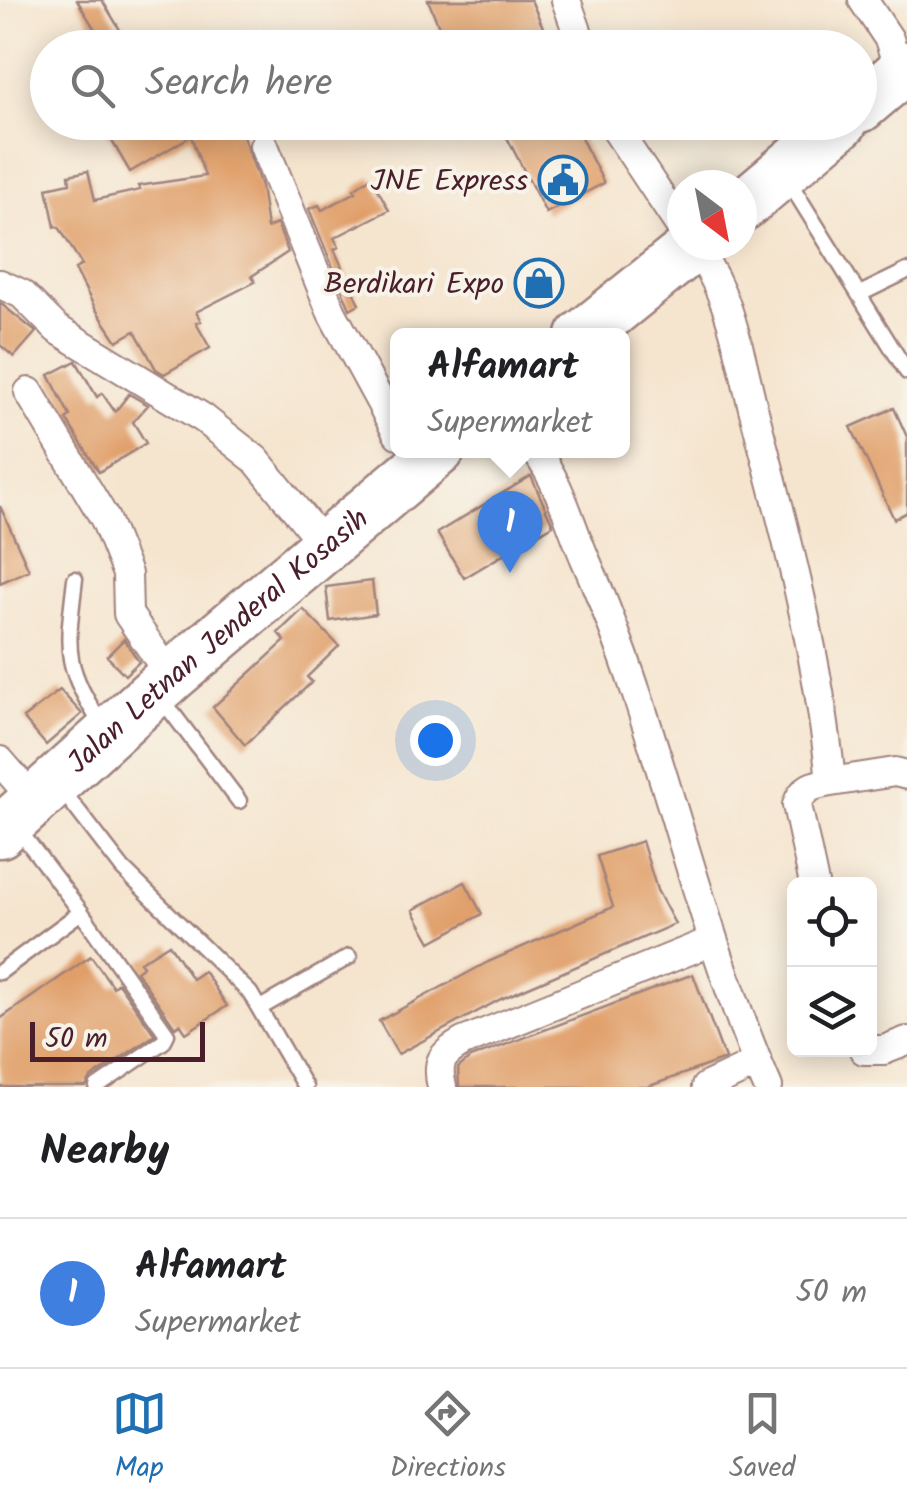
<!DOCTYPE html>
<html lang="en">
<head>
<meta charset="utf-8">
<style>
	:root { --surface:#fff; --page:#f2f2f2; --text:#202124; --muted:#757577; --line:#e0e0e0; --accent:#1f6fb2 }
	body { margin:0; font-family:Kalam,sans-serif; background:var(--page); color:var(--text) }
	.controls { position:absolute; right:30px; bottom:30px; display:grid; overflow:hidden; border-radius:15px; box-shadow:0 5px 25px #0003 }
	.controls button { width:90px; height:90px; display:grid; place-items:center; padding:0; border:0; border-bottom:2px solid var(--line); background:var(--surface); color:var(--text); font:50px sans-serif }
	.compass { position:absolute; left:667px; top:170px; width:90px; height:90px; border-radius:50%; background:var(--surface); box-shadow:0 5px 25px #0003; rotate:148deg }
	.scale { position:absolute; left:30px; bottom:25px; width:175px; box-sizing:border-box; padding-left:10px; border:5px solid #4a1f2b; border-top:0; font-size:28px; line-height:35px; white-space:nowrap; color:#4a1f2b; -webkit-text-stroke:8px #f7f3e8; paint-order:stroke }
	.you { position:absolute; left:435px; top:740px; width:35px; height:35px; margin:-25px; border:8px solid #fff; border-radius:50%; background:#1a73e8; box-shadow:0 0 0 15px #1a73e833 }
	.badge { display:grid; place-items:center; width:65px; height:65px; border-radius:50%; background:var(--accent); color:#fff; font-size:32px; font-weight:700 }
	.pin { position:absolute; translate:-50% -82px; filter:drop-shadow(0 2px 5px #0008) }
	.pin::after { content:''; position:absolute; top:52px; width:35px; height:30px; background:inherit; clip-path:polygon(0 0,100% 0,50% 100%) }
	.popup { position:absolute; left:390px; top:328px; width:240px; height:130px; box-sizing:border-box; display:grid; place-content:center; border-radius:15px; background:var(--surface); filter:drop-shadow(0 2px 8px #0005); font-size:32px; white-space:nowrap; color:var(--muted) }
	.popup b { font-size:38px; color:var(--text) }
	.popup::after { content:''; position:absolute; left:50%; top:100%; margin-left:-20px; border:20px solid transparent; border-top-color:var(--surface) }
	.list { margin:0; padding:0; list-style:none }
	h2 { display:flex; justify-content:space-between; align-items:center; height:130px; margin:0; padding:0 40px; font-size:42px }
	h2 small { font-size:32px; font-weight:400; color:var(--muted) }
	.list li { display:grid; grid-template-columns:65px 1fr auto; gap:30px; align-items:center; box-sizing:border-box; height:150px; padding:0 40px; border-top:2px solid var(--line) }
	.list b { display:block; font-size:38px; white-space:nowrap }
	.list p { margin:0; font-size:32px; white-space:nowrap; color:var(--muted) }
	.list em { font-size:32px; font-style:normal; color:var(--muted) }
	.icon { flex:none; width:55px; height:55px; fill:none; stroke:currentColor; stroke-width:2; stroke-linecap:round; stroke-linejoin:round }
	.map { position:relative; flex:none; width:907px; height:1087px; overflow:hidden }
	.search { position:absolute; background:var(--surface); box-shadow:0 5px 25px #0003; left:30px; right:30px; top:30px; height:110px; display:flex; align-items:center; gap:25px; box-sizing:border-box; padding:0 35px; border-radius:55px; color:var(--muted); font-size:38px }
	.sheet { height:280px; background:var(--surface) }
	nav { display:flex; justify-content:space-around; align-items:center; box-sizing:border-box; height:140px; border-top:2px solid var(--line); background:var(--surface); font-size:28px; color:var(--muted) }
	nav a { display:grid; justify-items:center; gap:5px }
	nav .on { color:var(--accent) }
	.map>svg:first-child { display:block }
	.building { fill:#e09e68 }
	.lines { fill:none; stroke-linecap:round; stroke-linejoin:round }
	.lane-casing { stroke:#a0827d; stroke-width:19 }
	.street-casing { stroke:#a0827d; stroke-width:32 }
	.highway-casing { stroke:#a0827d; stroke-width:55 }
	.lane { stroke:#fff; stroke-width:14 }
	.street { stroke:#fff; stroke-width:28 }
	.highway { stroke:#fff; stroke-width:50 }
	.labels { text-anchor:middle; stroke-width:8; stroke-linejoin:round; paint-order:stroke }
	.poi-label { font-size:30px; fill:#4a1f2b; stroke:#f7f3e8; text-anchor:end }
	.street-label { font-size:30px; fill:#4a1f2b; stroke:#f7f3e8 }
</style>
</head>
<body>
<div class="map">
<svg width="907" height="1087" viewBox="0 0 907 1087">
	<rect width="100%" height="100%" fill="#f7f3e8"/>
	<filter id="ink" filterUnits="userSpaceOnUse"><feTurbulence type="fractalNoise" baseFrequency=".01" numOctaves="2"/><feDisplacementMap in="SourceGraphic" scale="20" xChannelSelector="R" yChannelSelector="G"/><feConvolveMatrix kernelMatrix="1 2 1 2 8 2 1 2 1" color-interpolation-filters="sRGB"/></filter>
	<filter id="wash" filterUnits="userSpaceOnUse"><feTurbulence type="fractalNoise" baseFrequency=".0048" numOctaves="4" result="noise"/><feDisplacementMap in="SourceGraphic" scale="40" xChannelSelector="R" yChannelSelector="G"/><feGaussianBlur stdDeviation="2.25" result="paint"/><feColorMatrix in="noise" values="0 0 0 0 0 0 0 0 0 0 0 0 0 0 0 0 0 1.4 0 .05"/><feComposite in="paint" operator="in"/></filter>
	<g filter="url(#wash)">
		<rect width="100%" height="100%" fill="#f5e5cf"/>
		<g id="blocks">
			<path class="building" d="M77 0H102L131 48H106Z
				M428 0H531L552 48H448Z
				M116 122H238L261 186 267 228 277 224 288 252 252 276 255 282 196 312 201 321 196 323 210 348 164 374 156 369 135 331 117 341 95 308 75 269 82 265 59 227H55L47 188 70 183 69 175 88 171 95 200 140 190 138 186 205 176 191 136 130 172 105 129Z
				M499 122H573L604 183 546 213Z
				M371 177 389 210 334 238 339 247 334 249 359 304 350 309 309 209 319 205 322 210 356 192 354 189Z
				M0 303 36 332 14 357 0 345Z
				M76 361 97 397 102 393 115 412 129 394 148 405 133 422 146 443 99 472 66 419 70 416 49 375Z
				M894 408 907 437V512L894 519 851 427Z
				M531 476 553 525 464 578 437 533Z
				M0 506 29 570 0 583Z
				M372 581 376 614 330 621 326 587Z
				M303 609 339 646 307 677 312 682 245 745 213 707 285 641 278 633Z
				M124 639 139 662 125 675 107 656Z
				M60 690 82 714 46 745 23 718Z
				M642 841 657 890 675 924 501 999 398 1054 379 1021 488 962 613 907 597 856Z
				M465 882 482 914 431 942 413 910Z
				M169 944 192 979 204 971 227 1006 186 1033 180 1024 175 1027 136 971 143 966 140 962Z
				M91 956 113 987 118 983 155 1035 91 1078 86 1087H0V1019Z
				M693 974 725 1059 647 1087H459L458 1068 470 1058Z"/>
		</g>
	</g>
	<g filter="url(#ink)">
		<use href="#blocks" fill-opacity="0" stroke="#a0827d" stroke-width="2.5"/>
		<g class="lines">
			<g class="lane-casing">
				<path id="lane" d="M786 177 907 372
					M860 294 907 271
					M75 579C66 655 63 663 104 729
					M161 698 239 801
					M62 790 123 869 250 993 305 1087
					M81 912 167 1034 163 1042 97 1087
					M0 972 81 912 18 829
					M260 1008 349 957"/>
			</g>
			<g class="street-casing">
				<path id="street" d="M566 0 583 48
					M863 0 889 39 900 73
					M611 122 682 229
					M264 146 332 313 398 434
					M693 245C730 290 739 352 753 408 785 530 819 656 831 782 813 785 803 787 797 805L814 884
					M0 284 22 294 57 329 203 418 256 460 325 546
					M29 392 105 519 127 574 128 614 171 677
					M535 450C561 485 569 522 586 561 661 731 694 917 768 1087
					M0 761 34 800
					M831 782 895 772 907 775
					M864 1050H884L907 1041
					M442 1087C436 1062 441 1055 463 1042L712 941
					M706 1087 757 1063"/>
			</g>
			<g class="highway-casing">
				<g id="highway">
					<path d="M860 107 907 67"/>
					<path d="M742 206 842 122"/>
					<path d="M582 336 695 245"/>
					<path id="s1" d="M0 832 171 677 439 450"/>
				</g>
			</g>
			<use href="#lane" class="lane"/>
			<use href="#street" class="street"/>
			<use href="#highway" class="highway"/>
		</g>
	</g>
	<defs>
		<g id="civic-ring" transform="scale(2.5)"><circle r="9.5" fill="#f7f3e8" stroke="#1f6fb2" stroke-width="1.5"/><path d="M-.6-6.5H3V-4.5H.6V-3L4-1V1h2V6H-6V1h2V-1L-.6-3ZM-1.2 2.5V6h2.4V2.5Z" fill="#1f6fb2"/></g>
		<g id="shop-ring" transform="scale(2.5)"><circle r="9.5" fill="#f7f3e8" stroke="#1f6fb2" stroke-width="1.5"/><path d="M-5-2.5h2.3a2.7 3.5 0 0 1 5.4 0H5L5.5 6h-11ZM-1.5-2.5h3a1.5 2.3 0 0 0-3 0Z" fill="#1f6fb2"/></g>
	</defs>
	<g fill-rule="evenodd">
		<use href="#civic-ring" x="563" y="180"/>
		<use href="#shop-ring" x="539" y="283"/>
	</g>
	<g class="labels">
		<g class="poi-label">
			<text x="528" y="190">JNE Express</text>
			<text x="504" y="293">Berdikari Expo</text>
		</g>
		<g class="street-label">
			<text dy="10" stroke="none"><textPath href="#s1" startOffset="290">Jalan Letnan Jenderal Kosasih</textPath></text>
		</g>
	</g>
</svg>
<div class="controls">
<button><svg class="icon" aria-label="locate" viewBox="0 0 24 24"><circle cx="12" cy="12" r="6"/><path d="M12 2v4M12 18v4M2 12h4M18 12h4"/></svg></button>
<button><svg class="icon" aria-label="layers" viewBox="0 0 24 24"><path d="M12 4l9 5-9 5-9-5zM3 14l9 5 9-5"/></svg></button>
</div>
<svg class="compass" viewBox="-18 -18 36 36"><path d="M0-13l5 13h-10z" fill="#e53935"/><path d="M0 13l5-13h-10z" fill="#757577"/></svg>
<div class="scale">50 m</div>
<div class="you"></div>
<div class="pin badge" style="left:510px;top:573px;background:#3f7fe0">1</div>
<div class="popup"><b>Alfamart</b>Supermarket</div>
<div class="search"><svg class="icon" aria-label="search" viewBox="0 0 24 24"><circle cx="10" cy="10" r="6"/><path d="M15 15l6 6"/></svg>Search here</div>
</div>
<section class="sheet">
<h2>Nearby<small></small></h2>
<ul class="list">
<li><span class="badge" style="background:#3f7fe0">1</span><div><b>Alfamart</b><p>Supermarket</p></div><em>50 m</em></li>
</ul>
</section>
<nav>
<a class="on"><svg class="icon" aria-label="map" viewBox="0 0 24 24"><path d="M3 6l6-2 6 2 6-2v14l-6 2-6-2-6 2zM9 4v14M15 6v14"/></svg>Map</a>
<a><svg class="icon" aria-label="directions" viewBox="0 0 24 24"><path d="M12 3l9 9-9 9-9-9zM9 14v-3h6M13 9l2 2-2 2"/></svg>Directions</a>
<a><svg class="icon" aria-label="saved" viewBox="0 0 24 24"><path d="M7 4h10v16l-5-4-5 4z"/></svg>Saved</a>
</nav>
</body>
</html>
